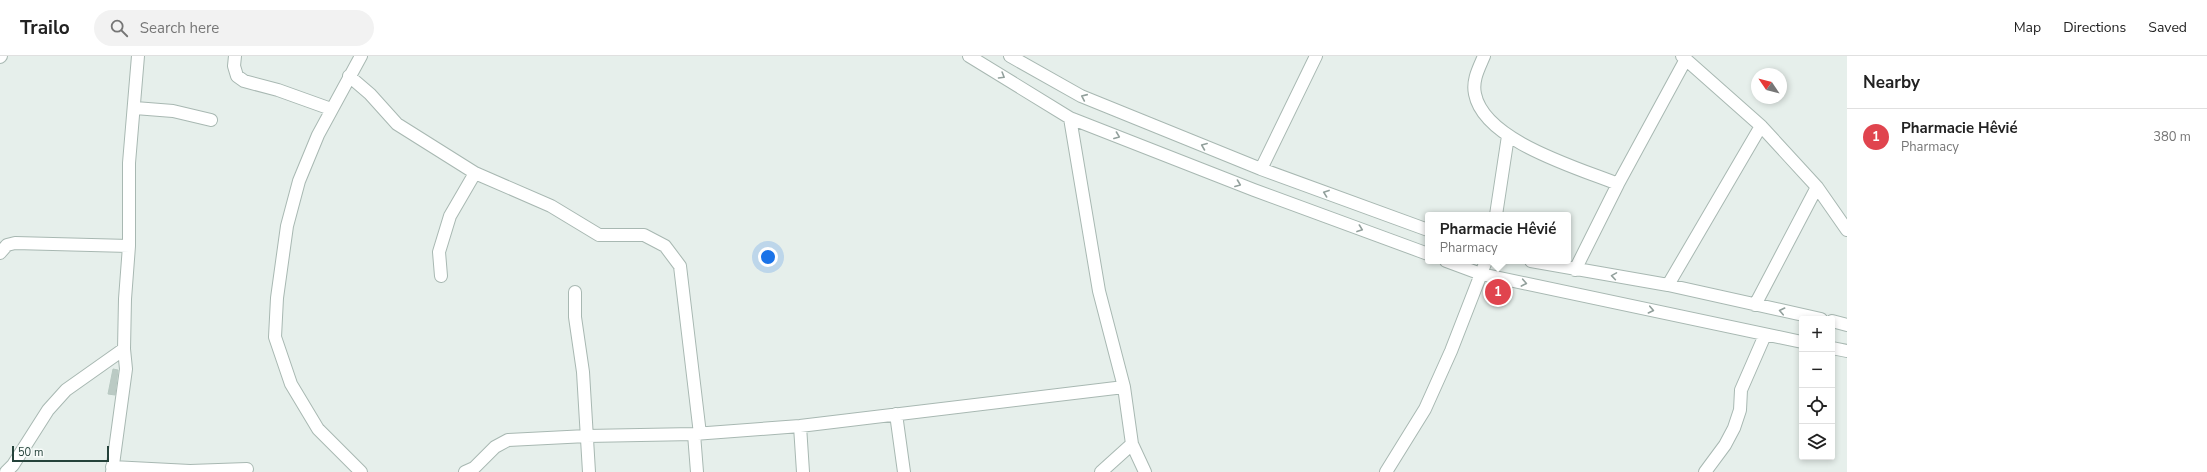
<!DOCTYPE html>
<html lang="en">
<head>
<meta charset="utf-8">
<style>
	:root { --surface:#fff; --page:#f2f2f2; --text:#222; --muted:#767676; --line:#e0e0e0; --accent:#b45309 }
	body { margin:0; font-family:"Nunito Sans",sans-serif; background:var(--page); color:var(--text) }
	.controls { position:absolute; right:12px; bottom:12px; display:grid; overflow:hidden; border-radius:4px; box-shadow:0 2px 6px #0003 }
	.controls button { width:36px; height:36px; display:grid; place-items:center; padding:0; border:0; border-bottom:1px solid var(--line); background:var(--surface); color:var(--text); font:20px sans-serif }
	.compass { position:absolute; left:1751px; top:12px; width:36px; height:36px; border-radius:50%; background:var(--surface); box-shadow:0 2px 6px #0003; rotate:305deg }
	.scale { position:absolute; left:12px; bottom:10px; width:97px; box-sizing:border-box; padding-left:4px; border:2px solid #24423a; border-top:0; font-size:11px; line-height:14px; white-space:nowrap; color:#24423a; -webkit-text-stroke:3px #f7fbf9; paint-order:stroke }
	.you { position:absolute; left:768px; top:201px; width:14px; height:14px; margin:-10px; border:3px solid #fff; border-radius:50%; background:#1a73e8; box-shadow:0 0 0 6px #1a73e833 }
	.badge { display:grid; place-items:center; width:26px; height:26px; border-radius:50%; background:var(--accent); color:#fff; font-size:13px; font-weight:700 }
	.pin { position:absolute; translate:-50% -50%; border:2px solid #fff; box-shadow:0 1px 4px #0006 }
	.popup { position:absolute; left:1425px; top:156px; width:146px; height:52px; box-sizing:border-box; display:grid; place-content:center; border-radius:4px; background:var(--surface); filter:drop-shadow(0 1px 3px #0005); font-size:13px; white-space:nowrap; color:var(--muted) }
	.popup b { font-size:15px; color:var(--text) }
	.popup::after { content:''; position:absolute; left:50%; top:100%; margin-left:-8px; border:8px solid transparent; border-top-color:var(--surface) }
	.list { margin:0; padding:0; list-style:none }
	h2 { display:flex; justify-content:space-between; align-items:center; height:52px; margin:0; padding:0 16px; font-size:17px }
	h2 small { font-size:13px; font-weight:400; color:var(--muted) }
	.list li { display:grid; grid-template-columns:26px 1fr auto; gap:12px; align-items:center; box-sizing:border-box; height:56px; padding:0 16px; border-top:1px solid var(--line) }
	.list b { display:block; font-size:15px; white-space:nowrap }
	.list p { margin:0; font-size:13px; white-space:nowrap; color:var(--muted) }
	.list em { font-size:13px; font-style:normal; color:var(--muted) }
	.icon { flex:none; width:22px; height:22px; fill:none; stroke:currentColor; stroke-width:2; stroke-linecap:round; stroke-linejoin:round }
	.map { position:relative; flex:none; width:1847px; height:416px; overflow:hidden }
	header { display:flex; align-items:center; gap:24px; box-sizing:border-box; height:56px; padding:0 20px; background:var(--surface); border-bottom:1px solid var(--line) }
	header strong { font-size:19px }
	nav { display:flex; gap:22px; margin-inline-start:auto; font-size:14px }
	.search { width:280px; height:36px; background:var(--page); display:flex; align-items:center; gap:10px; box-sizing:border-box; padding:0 14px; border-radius:22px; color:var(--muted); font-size:15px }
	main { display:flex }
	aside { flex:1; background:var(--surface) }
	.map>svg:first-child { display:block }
	.building { fill:#bbcac4; stroke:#b8c9c2 }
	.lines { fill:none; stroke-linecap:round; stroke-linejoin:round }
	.minor-casing { stroke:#a8b8b2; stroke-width:14 }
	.minor { stroke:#fff; stroke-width:12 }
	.oneway { stroke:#92a09c }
</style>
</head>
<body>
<header>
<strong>Trailo</strong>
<div class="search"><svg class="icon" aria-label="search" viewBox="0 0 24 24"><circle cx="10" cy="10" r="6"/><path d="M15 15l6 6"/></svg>Search here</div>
<nav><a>Map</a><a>Directions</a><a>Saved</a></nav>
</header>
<main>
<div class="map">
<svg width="1847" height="416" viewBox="0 0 1847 416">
	<rect width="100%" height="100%" fill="#e6efeb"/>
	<path class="building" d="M113 313 118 314 115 339 108 338Z"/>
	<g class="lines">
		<g class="minor-casing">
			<path id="minor" d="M235 0 234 10 237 20 244 25 278 34 331 53
				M361 0 318 79 299 125 287 170 277 242 275 281 291 328 318 373 361 416
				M969 0 1070 62 1254 134 1428 198
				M1010 0 1081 40 1261 113 1428 174
				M1484 0C1479 12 1472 24 1475 38 1484 85 1578 112 1618 128
				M1682 0 1761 70 1817 131 1847 174
				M0 1 1 0
				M349 20 370 38 397 68 475 117 551 150 599 179H644L665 190 680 210 700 378
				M135 52 173 55 211 64
				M1070 62 1099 235 1124 331 1132 388 1145 416
				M1261 113 1316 0
				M1496 159 1508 80
				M0 197 7 189 15 187 129 190
				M1446 205 1481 218 1802 286
				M1531 205 1668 229 1821 263
				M1575 214 1618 128 1686 3
				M441 220 439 196 450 160 475 117
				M1668 229 1761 70
				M575 236V261L583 316 589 416
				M1755 249 1817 131
				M1832 265 1847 269
				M1832 292 1847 295
				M896 358 904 416
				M800 370 803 416
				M694 378 697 416
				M112 411 190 415 247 413
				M6 416 13 409 48 354 66 334 124 293
				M112 416 126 313 124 293 125 243 129 190V107L138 0
				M465 416 474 412 495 391 508 384 587 380 694 378 800 370 1124 331
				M1101 416 1132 388
				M1386 416 1425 353 1451 295 1486 205
				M1705 416 1725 389 1734 372 1740 354 1741 334 1765 279"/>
		</g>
		<use href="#minor" class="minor"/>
	</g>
	<defs><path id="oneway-chevron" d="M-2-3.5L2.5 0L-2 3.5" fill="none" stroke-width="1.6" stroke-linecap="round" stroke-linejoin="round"/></defs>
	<g class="oneway">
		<use href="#oneway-chevron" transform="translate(1002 20) rotate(31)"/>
		<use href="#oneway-chevron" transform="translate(1084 41) rotate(-156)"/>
		<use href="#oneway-chevron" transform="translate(1117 80) rotate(21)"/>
		<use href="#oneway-chevron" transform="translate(1204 90) rotate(-158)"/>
		<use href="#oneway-chevron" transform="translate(1238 128) rotate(21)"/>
		<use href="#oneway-chevron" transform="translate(1326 137) rotate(-160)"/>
		<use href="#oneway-chevron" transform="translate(1360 173) rotate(20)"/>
		<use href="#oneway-chevron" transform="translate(1614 220) rotate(-171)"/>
		<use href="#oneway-chevron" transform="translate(1524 227) rotate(11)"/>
		<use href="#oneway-chevron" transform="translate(1651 254) rotate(12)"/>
		<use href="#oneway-chevron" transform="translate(1782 255) rotate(-168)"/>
	</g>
</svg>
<div class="controls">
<button>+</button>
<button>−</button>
<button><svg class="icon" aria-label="locate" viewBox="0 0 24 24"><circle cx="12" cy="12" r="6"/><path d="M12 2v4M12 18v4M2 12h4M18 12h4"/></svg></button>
<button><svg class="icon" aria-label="layers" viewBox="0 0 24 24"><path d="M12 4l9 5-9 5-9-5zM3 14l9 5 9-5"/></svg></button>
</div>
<svg class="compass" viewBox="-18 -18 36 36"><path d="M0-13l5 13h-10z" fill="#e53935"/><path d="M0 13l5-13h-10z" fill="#767676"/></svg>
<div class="scale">50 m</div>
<div class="you"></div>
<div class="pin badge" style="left:1498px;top:236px;background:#e0444e">1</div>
<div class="popup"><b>Pharmacie Hêvié</b>Pharmacy</div>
</div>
<aside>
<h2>Nearby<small></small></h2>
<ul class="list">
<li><span class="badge" style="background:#e0444e">1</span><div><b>Pharmacie Hêvié</b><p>Pharmacy</p></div><em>380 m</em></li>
</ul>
</aside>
</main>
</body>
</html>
